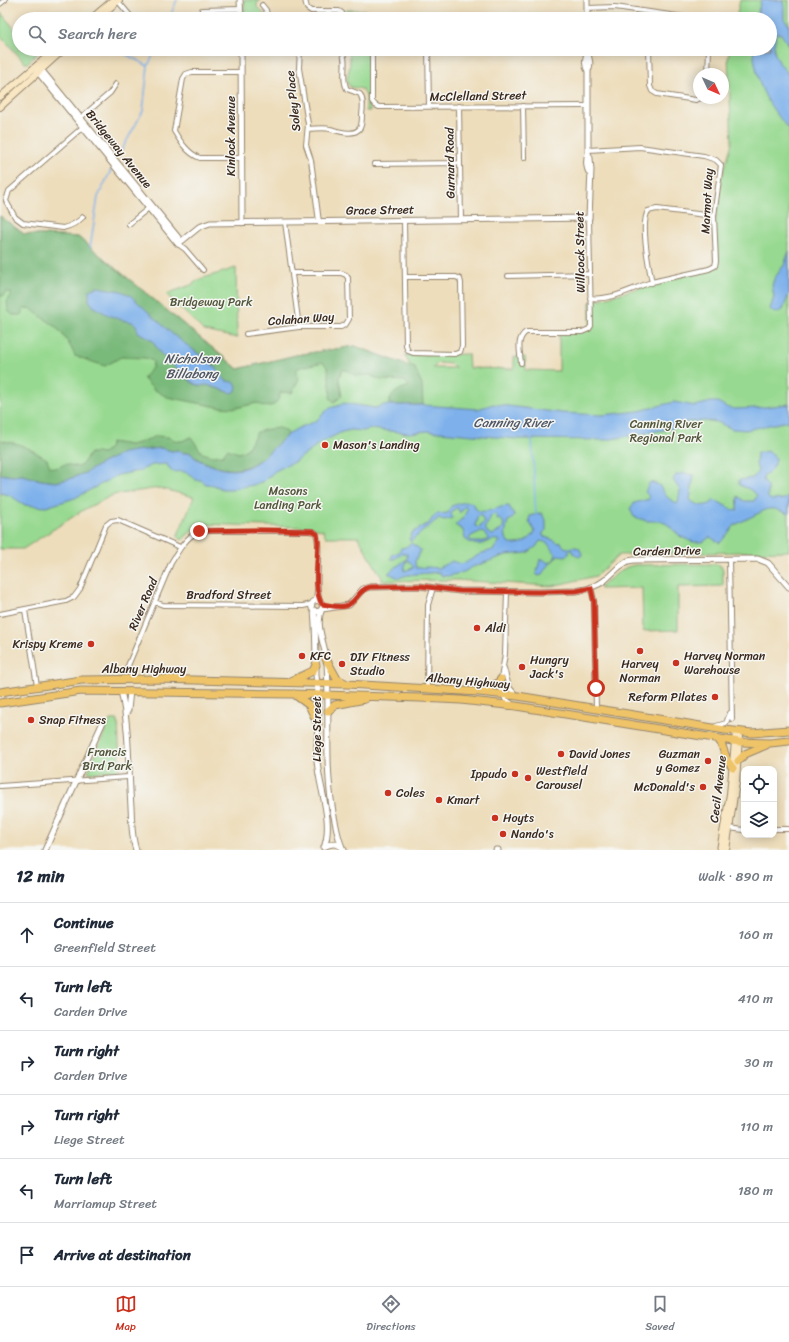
<!DOCTYPE html>
<html lang="en">
<head>
<meta charset="utf-8">
<style>
	:root { --surface:#fff; --page:#f2f2f3; --text:#1f2937; --muted:#747a83; --line:#e0e1e3; --accent:#c8321e }
	body { margin:0; font-family:Sriracha,sans-serif; background:var(--page); color:var(--text) }
	.controls { position:absolute; right:12px; bottom:12px; display:grid; overflow:hidden; border-radius:8px; box-shadow:0 2px 10px #0003 }
	.controls button { width:36px; height:36px; display:grid; place-items:center; padding:0; border:0; border-bottom:1px solid var(--line); background:var(--surface); color:var(--text); font:20px sans-serif }
	.compass { position:absolute; left:693px; top:68px; width:36px; height:36px; border-radius:50%; background:var(--surface); box-shadow:0 2px 10px #0003; rotate:134deg }
	.stop { position:absolute; width:12px; height:12px; margin:-9px; border:3px solid #c8321e; border-radius:50%; background:#fff }
	.stop.end { background:#c8321e; border-color:#fff; box-shadow:0 1px 4px #0008 }
	.list { margin:0; padding:0; list-style:none }
	h2 { display:flex; justify-content:space-between; align-items:center; height:52px; margin:0; padding:0 16px; font-size:17px }
	h2 small { font-size:13px; font-weight:400; color:var(--muted) }
	.list li { display:grid; grid-template-columns:26px 1fr auto; gap:12px; align-items:center; box-sizing:border-box; height:64px; padding:0 16px; border-top:1px solid var(--line) }
	.list b { display:block; font-size:15px; white-space:nowrap }
	.list p { margin:0; font-size:13px; white-space:nowrap; color:var(--muted) }
	.list em { font-size:13px; font-style:normal; color:var(--muted) }
	.icon { flex:none; width:22px; height:22px; fill:none; stroke:currentColor; stroke-width:2; stroke-linecap:round; stroke-linejoin:round }
	.map { position:relative; flex:none; width:789px; height:850px; overflow:hidden }
	.search { position:absolute; background:var(--surface); box-shadow:0 2px 10px #0003; left:12px; right:12px; top:12px; height:44px; display:flex; align-items:center; gap:10px; box-sizing:border-box; padding:0 14px; border-radius:22px; color:var(--muted); font-size:15px }
	.sheet { height:436px; background:var(--surface) }
	nav { display:flex; justify-content:space-around; align-items:center; box-sizing:border-box; height:56px; border-top:1px solid var(--line); background:var(--surface); font-size:11px; color:var(--muted) }
	nav a { display:grid; justify-items:center; gap:2px }
	nav .on { color:var(--accent) }
	.map>svg:first-child { display:block }
	.green { fill:#97d990; stroke:#698257; fill-rule:evenodd }
	.forest { fill:#79b97a; stroke:#5a724c }
	.water { fill:#7eb1eb; stroke:#5c6e84; fill-rule:evenodd }
	.lines { fill:none; stroke-linecap:round; stroke-linejoin:round }
	.stream { stroke:#7eb1eb; stroke-width:1.5 }
	.minor-casing { stroke:#94846c; stroke-width:6 }
	.tertiary-casing { stroke:#94846c; stroke-width:7 }
	.secondary-casing { stroke:#94846c; stroke-width:8 }
	.trunk-casing { stroke:#94846c; stroke-width:9 }
	.minor { stroke:#fff; stroke-width:4 }
	.tertiary { stroke:#fff; stroke-width:5 }
	.secondary { stroke:#f9e7c3; stroke-width:6 }
	.trunk { stroke:#efc469; stroke-width:7 }
	.route { stroke:#c8321e; stroke-width:5 }
	.poi-dot { fill:#c8321e; stroke:#f6f6f2; stroke-width:1.5 }
	.labels { text-anchor:middle; stroke-width:3; stroke-linejoin:round; paint-order:stroke }
	.street-label { font-size:12px; fill:#3b2a1e; stroke:#f6f6f2 }
	.park-label { font-size:12px; fill:#52563a; stroke:#f6f6f2 }
	.poi-label { font-size:12px; fill:#3b2a1e; stroke:#f6f6f2; text-anchor:start }
	.water-label { font-size:13px; font-style:italic; fill:#525966; stroke:#f6f6f2 }
</style>
</head>
<body>
<div class="map">
<svg width="789" height="850" viewBox="0 0 789 850">
	<rect width="100%" height="100%" fill="#f6f6f2"/>
	<filter id="ink" filterUnits="userSpaceOnUse"><feTurbulence type="fractalNoise" baseFrequency=".025" numOctaves="2"/><feDisplacementMap in="SourceGraphic" scale="8" xChannelSelector="R" yChannelSelector="G"/><feConvolveMatrix kernelMatrix="1 2 1 2 8 2 1 2 1" color-interpolation-filters="sRGB"/></filter>
	<filter id="wash" filterUnits="userSpaceOnUse"><feTurbulence type="fractalNoise" baseFrequency=".012" numOctaves="4" result="noise"/><feDisplacementMap in="SourceGraphic" scale="16" xChannelSelector="R" yChannelSelector="G"/><feGaussianBlur stdDeviation="0.9" result="paint"/><feColorMatrix in="noise" values="0 0 0 0 0 0 0 0 0 0 0 0 0 0 0 0 0 1.4 0 .05"/><feComposite in="paint" operator="in"/></filter>
	<g filter="url(#wash)">
		<rect width="100%" height="100%" fill="#edddbb"/>
		<path class="green" d="M244 0H260L257 4V7L263 13 265 19H244Z
			M740 0H789V551L619 555 596 576 552 586 454 580 382 581V578L358 537H326L323 530 300 527 199 524 182 540 177 537 194 497 159 488 113 495 85 509 23 549H0V216L24 234 78 237 238 369 296 355 355 346 415 368 409 364 405 355 468 354 469 368 514 369V357H525L526 370 559 371V334L590 330V302L716 266 715 226 720 183 732 143 728 58 730 49H770V19H736ZM438 363 451 364 456 368H433Z
			M347 10H365V19H347Z
			M1 13 19 34V49H33L37 54 26 64 0 35Z
			M348 49H366L369 63 370 111H366V96L362 89 350 87C344 80 350 71 350 62 350 58 349 53 348 49Z
			M236 268 237 338 204 331 166 294 191 285 200 279Z
			M717 564 721 566 723 571V586L678 587V630L643 631 642 588 600 589V587L620 571 627 567 634 565Z
			M110 720H118L120 769 117 771 89 773 88 772Z"/>
		<path class="forest" d="M0 216 24 234 78 237 238 369 296 355 355 346 415 368 422 385 423 405H389C390 393 398 390 409 386L405 381 381 380 369 375 356 376 347 370H342L339 378 342 396 334 402 330 398C332 387 328 379 328 368L323 362 298 368 296 371 299 379 292 393 281 392 278 400 274 405 265 407 257 403 236 408 218 407 167 397 153 389 143 378 152 368 153 361 145 358 121 357 105 366 75 356C70 344 60 328 48 321 41 317 36 313 30 308L24 309 21 315H13L8 311 7 302 12 293 6 292 3 296H0Z
			M279 428 285 430 289 435C263 457 246 480 209 464 202 461 195 459 191 453H184L178 450 172 451 161 448 134 451 104 462 85 473 72 478 56 482 41 480 22 475 12 476 0 474V440L18 444 28 448 47 459 50 467 57 468 65 464 79 467 83 463 90 453H97L102 454 109 448 111 442 130 445 138 443 157 436 168 437 177 441H182L191 437 202 453 213 456 223 455 227 449 239 453 247 449 257 432 268 429Z"/>
		<path class="water" d="M761 0H782L784 5V19L789 25V45L781 34 776 33 774 46 775 54 780 64 789 75V129C765 102 757 85 753 49H770V19H756Z
			M789 251V294L783 310 776 313 773 312 770 309 774 297 772 286 774 279 784 265Z
			M97 287 121 291 130 295 171 333 212 364 226 381 233 382 237 385 236 391 232 393 207 385 200 386 193 383 183 375 160 353 152 340 138 332 136 325 132 322 122 320 108 315 93 306 89 300V290Z
			M674 402 695 406 711 402H718L726 407 735 409 756 408 789 404V421L746 430 732 429 717 422 704 421 687 422 675 428 606 440 518 439 428 431 408 433 371 429 363 431 352 430 342 432 318 444 309 452 294 462 275 471 264 481 253 485 231 489H222L214 485 206 484 201 480H196C192 476 189 473 184 472 174 470 172 476 167 464L152 465 139 471 118 475 75 498 46 507 25 505 9 495 0 493V474L12 476 22 475 41 480 56 482 72 478 85 473 104 462 123 453 134 451 161 448 172 451 178 450 184 453H191C195 460 204 462 211 465 252 482 266 450 293 431 300 426 310 425 318 419 322 416 324 411 329 409 333 406 339 407 343 403L375 408 384 405H423L478 409 493 404 562 413 602 415 639 411Z
			M768 451 776 458C775 468 772 470 764 475L763 480 768 487V498L772 500 785 499 789 496V514L775 509H767L735 525 720 543 710 537 703 542H693L681 537 667 524 660 521H647L634 517 630 509 634 503 649 499 648 495 645 492 650 482 659 485C664 493 668 501 678 503L680 490 673 480 676 475 685 473 694 475 690 500C698 506 703 507 712 503L713 500C722 502 728 509 737 511L738 496 744 501H754L757 495 749 489 739 485V480L753 478 758 471 756 464 757 453Z
			M465 502H471L478 511C490 513 498 506 509 506L515 516 512 519 508 521C506 530 503 537 510 544 521 545 529 541 535 532 533 526 527 523 530 516L542 513 544 518 546 520V530L543 533V536C549 539 553 539 558 543L561 542C565 551 568 547 576 547L579 548 582 554V555L579 557 572 552 571 549 569 550V554L565 556 558 555 544 571 542 575 539 576 536 574 540 560 543 559 548 563 553 561 556 555C552 548 549 542 540 541L536 547 527 553 506 555 470 568 466 571 460 573 448 576H442L439 572C427 574 408 573 399 578L388 573 407 559V554H402L394 559H391L392 555 399 552 401 548 406 547 411 543 421 550 415 561 416 568 428 567 438 568 452 561 459 564 465 563 482 553 493 550 500 541C487 535 483 553 465 539L463 530 455 525 464 517 467 509 465 506 461 512H459L458 508 454 509 451 514 453 518 444 520 439 518 411 541 409 540 412 533 429 523 434 516 437 514 448 513 451 506ZM480 514 484 522 480 526V528L475 526 477 519V517ZM494 514 497 516V520L499 519 504 523 502 529 493 535 487 532 485 527 490 520V517ZM482 531 488 538 487 540C480 542 475 544 469 539L471 536ZM406 561H409L413 566V568L404 571Z"/>
		<g class="lines">
			<path class="stream" d="M169 19 177 0
				M116 49 148 66
				M119 155 143 111 148 66 156 49
				M90 248 98 197 111 170
				M532 438 536 516"/>
		</g>
	</g>
	<g filter="url(#ink)">
		<g class="lines">
			<g class="minor-casing">
				<path id="minor" d="M117 0 133 19
					M305 0 307 8 311 11H339L342 13 344 19
					M0 4 5 0
					M262 5 266 10 268 19
					M587 8 615 7 698 19
					M202 10 240 9
					M649 12V19
					M299 49H318
					M300 49 299 68 308 124 306 145 311 160 319 222
					M332 49H337
					M428 49 429 106
					M492 49H515
					M649 49 650 86 652 91 657 94 696 100 701 98
					M372 50V101L375 105 379 107 588 106
					M241 72H192L186 74 183 79 174 131C180 141 188 154 200 158H242
					M708 74 709 49
					M459 106 461 220
					M523 106 524 158
					M79 119 110 93 116 84
					M308 129C315 129 324 127 330 129 338 131 354 137 360 128 362 124 362 119 362 115 363 108 364 100 360 94L347 89C340 77 349 62 341 49
					M588 150 640 147 704 156 716 160 721 165 714 216 716 261 715 266 709 269C690 274 671 277 652 282 632 288 612 301 590 298
					M374 164 460 163
					M83 217C77 223 72 226 63 228L23 223 15 217 6 201 9 191 84 126
					M404 220 406 346 408 351 413 353 455 354 460 352 462 346 461 283 460 279 456 277H405
					M285 222 299 327
					M129 224 150 207
					M178 244 185 249 203 270
					M508 276 590 274
					M652 283C649 267 640 224 648 211L657 209 714 216
					M246 334 299 327H341L346 324 349 319 348 278 346 275 341 273H292
					M521 363C520 352 516 339 526 332H582L589 329 591 326 589 218
					M729 560 732 719
					M591 588 594 601 596 709
					M507 592 505 654 501 679V688L505 699 511 703
					M316 601 317 591
					M155 602 163 605 303 606 312 604
					M25 610 37 686
					M0 614 66 601 74 597 80 589 106 525 111 521 118 520 180 547
					M127 668 171 563C179 550 185 538 199 531H309L315 532C323 545 313 583 320 602
					M504 668 509 687 515 694
					M427 688 428 605 433 588
					M716 726 726 723 730 713
					M0 786 128 777
					M729 828 744 830
					M774 829H789"/>
			</g>
			<g class="tertiary-casing">
				<path id="tertiary" d="M240 0 241 19
					M585 19 587 15V0
					M241 49 242 223
					M587 49C587 56 583 64 588 71
					M587 53C590 58 591 66 588 71V153C586 160 586 168 590 174
					M39 67 181 241
					M37 71 178 244 199 227 210 223 589 218 591 170 590 158 588 153
					M311.5 606a5.5 5.5 0 1 1 11 0a5.5 5.5 0 1 1-11 0Z
					M322 609 349 605 363 589 370 587 419 586 460 591 539 592 576 591 587 589 599 584 605 580 619 567 628 561 634 560 758 559 768 563 789 587
					M322 609C314 625 326 647 327 663 330 713 324 763 333 812 336 824 337 836 342 847
					M314 610C316 632 316 653 316 675 317 684 318 693 319 702 319 722 316 741 317 760 319 789 334 821 324 848
					M121 691C130 729 128 769 131 807 132 822 131 836 136 850
					M126 713 128 710 130 691
					M324 847C332 842 339 843 344 850
					M45 850 103 722
					M496 850H498"/>
			</g>
			<g class="secondary-casing">
				<path id="secondary" d="M91 19 113 0
					M97 19 119 0
					M0 97 56 49
					M0 107 64 49
					M720 850 730 794 736 731
					M726 850 736 782 739 737"/>
			</g>
			<g class="trunk-casing">
				<path id="trunk" d="M326 659 337 679 345 683
					M291 681 313 671 316 665
					M481 691 498 683 501 679
					M0 692 82 680 156 679 347 684 479 692 518 696 725 730 752 733 789 730
					M294 694 309 705 318 724
					M0 703 81 691 292 694 420 698 461 700 516 706 739 742 770 743 789 741
					M328 711 335 705 365 699
					M718 739 721 743 727 760 733 768
					M738 761 745 754 766 745"/>
			</g>
			<use href="#minor" class="minor"/>
			<use href="#tertiary" class="tertiary"/>
			<use href="#secondary" class="secondary"/>
			<use href="#trunk" class="trunk"/>
		</g>
	</g>
	<g class="lines" filter="url(#ink)">
		<path class="route" d="M199 531 256 530 313 531 317 534 318 542C318 557 313 592 322 604 330 605 337 608 345 606 356 604 358 589 370 587L420 586 460 591 539 592 576 591 591 588 594 602 596 688"/>
	</g>
	<g class="poi-dot">
		<circle cx="325" cy="445" r="4"/>
		<circle cx="477" cy="628" r="4"/>
		<circle cx="91" cy="644" r="4"/>
		<circle cx="640" cy="651" r="4"/>
		<circle cx="302" cy="656" r="4"/>
		<circle cx="676" cy="663" r="4"/>
		<circle cx="342" cy="664" r="4"/>
		<circle cx="522" cy="667" r="4"/>
		<circle cx="715" cy="697" r="4"/>
		<circle cx="31" cy="720" r="4"/>
		<circle cx="561" cy="754" r="4"/>
		<circle cx="708" cy="761" r="4"/>
		<circle cx="515" cy="774" r="4"/>
		<circle cx="528" cy="778" r="4"/>
		<circle cx="703" cy="787" r="4"/>
		<circle cx="388" cy="793" r="4"/>
		<circle cx="439" cy="800" r="4"/>
		<circle cx="495" cy="818" r="4"/>
		<circle cx="503" cy="834" r="4"/>
	</g>
	<g class="labels">
		<g class="street-label">
			<text transform="translate(478 96) rotate(-1)" y="4">McClelland Street</text>
			<text transform="translate(293 101) rotate(-96)" y="4">Soley Place</text>
			<text transform="translate(231 136) rotate(-90)" y="4">Kinlock Avenue</text>
			<text transform="translate(119 149) rotate(51)" y="4">Bridgeway Avenue</text>
			<text transform="translate(450 163) rotate(-91)" y="4">Gurnard Road</text>
			<text transform="translate(707 201) rotate(-87)" y="4">Marmot Way</text>
			<text transform="translate(380 210) rotate(-1)" y="4">Grace Street</text>
			<text transform="translate(580 252) rotate(-91)" y="4">Willcock Street</text>
			<text transform="translate(301 319) rotate(-4)" y="4">Colahan Way</text>
			<text transform="translate(667 551) rotate(-1)" y="4">Carden Drive</text>
			<text x="229" y="599">Bradford Street</text>
			<text transform="translate(143 604) rotate(-67)" y="4">River Road</text>
			<text x="144" y="673">Albany Highway</text>
			<text transform="translate(468 681) rotate(5)" y="4">Albany Highway</text>
			<text transform="translate(317 729) rotate(-90)" y="4">Liege Street</text>
			<text transform="translate(718 789) rotate(-83)" y="4">Cecil Avenue</text>
		</g>
		<g class="park-label">
			<text x="211" y="306">Bridgeway Park</text>
			<text x="666" y="428">Canning River<tspan x="666" dy="14">Regional Park</tspan></text>
			<text x="288" y="495">Masons<tspan x="288" dy="14">Landing Park</tspan></text>
			<text x="107" y="756">Francis<tspan x="107" dy="14">Bird Park</tspan></text>
		</g>
		<g class="poi-label">
			<text x="333" y="449">Mason's Landing</text>
			<text x="485" y="632">Aldi</text>
			<text x="83" y="648" text-anchor="end">Krispy Kreme</text>
			<text x="310" y="660">KFC</text>
			<text x="684" y="660">Harvey Norman<tspan x="684" dy="14">Warehouse</tspan></text>
			<text x="350" y="661">DIY Fitness<tspan x="350" dy="14">Studio</tspan></text>
			<text x="530" y="664">Hungry<tspan x="530" dy="14">Jack's</tspan></text>
			<text x="640" y="668" text-anchor="middle">Harvey<tspan x="640" dy="14">Norman</tspan></text>
			<text x="707" y="701" text-anchor="end">Reform Pilates</text>
			<text x="39" y="724">Snap Fitness</text>
			<text x="569" y="758">David Jones</text>
			<text x="700" y="758" text-anchor="end">Guzman<tspan x="700" dy="14">y Gomez</tspan></text>
			<text x="536" y="775">Westfield<tspan x="536" dy="14">Carousel</tspan></text>
			<text x="507" y="778" text-anchor="end">Ippudo</text>
			<text x="695" y="791" text-anchor="end">McDonald's</text>
			<text x="396" y="797">Coles</text>
			<text x="447" y="804">Kmart</text>
			<text x="503" y="822">Hoyts</text>
			<text x="511" y="838">Nando's</text>
		</g>
		<g class="water-label">
			<text x="192" y="363">Nicholson<tspan x="192" dy="15">Billabong</tspan></text>
			<text x="513" y="427">Canning River</text>
		</g>
	</g>
</svg>
<div class="controls">
<button><svg class="icon" aria-label="locate" viewBox="0 0 24 24"><circle cx="12" cy="12" r="6"/><path d="M12 2v4M12 18v4M2 12h4M18 12h4"/></svg></button>
<button><svg class="icon" aria-label="layers" viewBox="0 0 24 24"><path d="M12 4l9 5-9 5-9-5zM3 14l9 5 9-5"/></svg></button>
</div>
<svg class="compass" viewBox="-18 -18 36 36"><path d="M0-13l5 13h-10z" fill="#e53935"/><path d="M0 13l5-13h-10z" fill="#747a83"/></svg>
<div class="stop" style="left:596px;top:688px"></div>
<div class="stop end" style="left:199px;top:531px"></div>
<div class="search"><svg class="icon" aria-label="search" viewBox="0 0 24 24"><circle cx="10" cy="10" r="6"/><path d="M15 15l6 6"/></svg>Search here</div>
</div>
<section class="sheet">
<h2>12 min<small>Walk · 890 m</small></h2>
<ul class="list">
<li><svg class="icon" aria-label="ahead" viewBox="0 0 24 24"><path d="M12 20V5M6 11l6-6 6 6"/></svg><div><b>Continue</b><p>Greenfield Street</p></div><em>160 m</em></li>
<li><svg class="icon" aria-label="left" viewBox="0 0 24 24"><path d="M17 20v-9H6M10 6l-5 5 5 5"/></svg><div><b>Turn left</b><p>Carden Drive</p></div><em>410 m</em></li>
<li><svg class="icon" aria-label="right" viewBox="0 0 24 24"><path d="M7 20v-9h11M14 6l5 5-5 5"/></svg><div><b>Turn right</b><p>Carden Drive</p></div><em>30 m</em></li>
<li><svg class="icon" aria-label="right" viewBox="0 0 24 24"><path d="M7 20v-9h11M14 6l5 5-5 5"/></svg><div><b>Turn right</b><p>Liege Street</p></div><em>110 m</em></li>
<li><svg class="icon" aria-label="left" viewBox="0 0 24 24"><path d="M17 20v-9H6M10 6l-5 5 5 5"/></svg><div><b>Turn left</b><p>Marriamup Street</p></div><em>180 m</em></li>
<li><svg class="icon" aria-label="arrive" viewBox="0 0 24 24"><path d="M6 21V4h12l-3 4 3 4H6"/></svg><div><b>Arrive at destination</b></div></li>
</ul>
</section>
<nav>
<a class="on"><svg class="icon" aria-label="map" viewBox="0 0 24 24"><path d="M3 6l6-2 6 2 6-2v14l-6 2-6-2-6 2zM9 4v14M15 6v14"/></svg>Map</a>
<a><svg class="icon" aria-label="directions" viewBox="0 0 24 24"><path d="M12 3l9 9-9 9-9-9zM9 14v-3h6M13 9l2 2-2 2"/></svg>Directions</a>
<a><svg class="icon" aria-label="saved" viewBox="0 0 24 24"><path d="M7 4h10v16l-5-4-5 4z"/></svg>Saved</a>
</nav>
</body>
</html>
